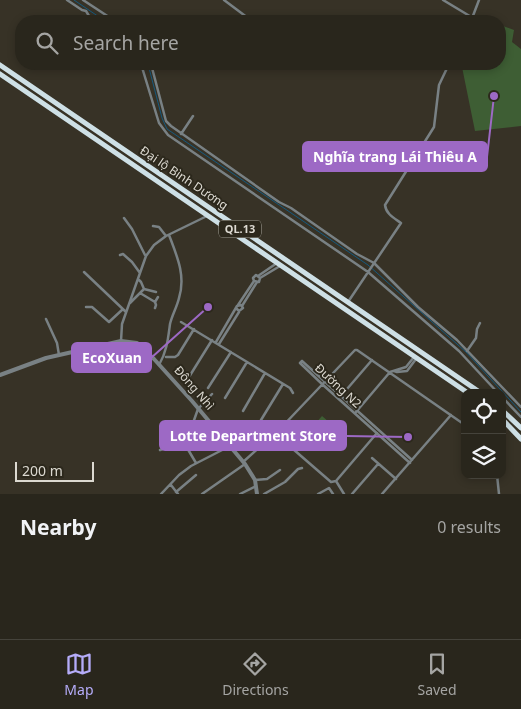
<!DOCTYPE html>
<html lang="en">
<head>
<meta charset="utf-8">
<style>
	:root { --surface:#29261c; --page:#353229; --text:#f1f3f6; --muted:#a5a5a3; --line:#45433b; --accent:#b5acf9 }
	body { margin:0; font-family:"Noto Sans",sans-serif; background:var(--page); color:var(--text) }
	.controls { position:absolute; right:15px; bottom:15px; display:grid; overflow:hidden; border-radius:10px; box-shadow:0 2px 8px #0003 }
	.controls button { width:45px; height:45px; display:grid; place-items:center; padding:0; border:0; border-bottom:1px solid var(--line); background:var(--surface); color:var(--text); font:25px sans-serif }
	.scale { position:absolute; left:15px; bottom:12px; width:79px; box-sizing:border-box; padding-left:5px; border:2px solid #dcd9d1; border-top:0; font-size:14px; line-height:18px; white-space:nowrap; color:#dcd9d1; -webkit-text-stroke:4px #2c281c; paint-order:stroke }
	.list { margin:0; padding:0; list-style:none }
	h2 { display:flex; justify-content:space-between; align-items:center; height:65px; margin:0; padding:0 20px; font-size:21px }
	h2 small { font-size:16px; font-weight:400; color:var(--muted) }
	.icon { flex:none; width:28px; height:28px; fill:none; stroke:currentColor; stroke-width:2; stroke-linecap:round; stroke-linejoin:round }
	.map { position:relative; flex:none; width:521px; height:494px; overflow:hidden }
	.search { position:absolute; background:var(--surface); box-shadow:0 2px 8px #0003; left:15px; right:15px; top:15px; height:55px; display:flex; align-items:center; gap:12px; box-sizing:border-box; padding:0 18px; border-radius:20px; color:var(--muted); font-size:19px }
	.sheet { height:145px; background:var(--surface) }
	nav { display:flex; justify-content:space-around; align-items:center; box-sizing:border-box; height:70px; border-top:1px solid var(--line); background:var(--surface); font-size:14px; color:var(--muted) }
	nav a { display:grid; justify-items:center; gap:2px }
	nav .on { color:var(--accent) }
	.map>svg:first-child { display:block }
	.green { fill:#3e5e34 }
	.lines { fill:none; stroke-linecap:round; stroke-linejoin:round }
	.stream { stroke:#165a7f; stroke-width:1 }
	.minor { stroke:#798184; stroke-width:2.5 }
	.tertiary { stroke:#798184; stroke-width:4 }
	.trunk { stroke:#cee0e6; stroke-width:5 }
	.labels { text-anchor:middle; stroke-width:4; stroke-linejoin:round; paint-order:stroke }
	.shield { fill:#2c281c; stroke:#a7a49b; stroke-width:1 }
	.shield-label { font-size:11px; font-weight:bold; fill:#dcd9d1 }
	.street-label { font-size:12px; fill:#dcd9d1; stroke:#2c281c }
	.leader { fill:none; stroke:#9d69c5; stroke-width:2 }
	.callout-dot { fill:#9d69c5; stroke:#2c281c; stroke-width:2 }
	.callout { fill:#9d69c5; stroke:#9d69c5; stroke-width:2 }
	.callout-label { font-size:14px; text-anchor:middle; font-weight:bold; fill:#fff }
</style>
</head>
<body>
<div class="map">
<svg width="521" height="494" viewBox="0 0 521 494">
	<rect width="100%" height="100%" fill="#373226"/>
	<path class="green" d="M500 25 514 30 512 42 521 49V126L475 131 462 67 463 64H500Z
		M322 416 344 435 332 450H328L309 434V431Z"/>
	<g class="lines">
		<path class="stream" d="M74 0 105 21
			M148 64 162 118 167 129 368 265 466 352 521 412"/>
		<path class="minor" d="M67 0 82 10 86 11 89 16 97 21
			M83 0 115 21
			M224 0 252 21
			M443 0 473 18
			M471 21 479 0
			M141 64 159 123 168 135 368 272 459 351 498 393
			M151 64 166 121 171 126 279 202 291 208 357 254 374 263 418 307 457 340 521 407
			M288 64 290 65
			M181 134 193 116
			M124 218 132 229 145 255
			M153 226 159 227 166 236
			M120 255 123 254 132 262 140 273
			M84 272 126 312
			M258 276 277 263
			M260 278 280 266
			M138 279 141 282 144 289 156 292
			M140 293 155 302
			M348 302 401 223C394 218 386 214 385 205L434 127 439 85 449 64
			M130 303 144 289
			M238 305 254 281 253 278 256 275 260 278 259 282 254 281
			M242 306 257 282
			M86 307H92L109 322 123 309
			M155 308 156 305 155 302 158 297
			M46 319 57 343 59 355
			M181 322 290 388 293 393
			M121 341 122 324 146 256 154 245 166 236 207 216
			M216 342 237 306 241 305 243 308 239 311 236 308
			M219 344 239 312
			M467 351 476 338 477 329 480 323
			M166 357H175L178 355 194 329
			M302 361 300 363 322 384 410 463
			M302 361 412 460
			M159 365C167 351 168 339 170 324 172 315 177 307 179 298 186 276 177 256 169 235
			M394 371 397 372 407 371 416 359
			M189 377 212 340
			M208 388 231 352
			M341 396 372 360
			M502 397 521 417
			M225 398 247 362
			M243 411 265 373
			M356 412 390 372 406 367 414 357
			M261 420 283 384
			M183 441 196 463
			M160 450 181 442 188 437 198 409 212 394
			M233 450 251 432
			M372 458 396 479
			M243 462 262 445
			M497 475 499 494
			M255 480 267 479 280 470
			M336 481 331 482 278 436V431L355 350H357L465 425
			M336 481 377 433
			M336 481 344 494
			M171 485 178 494
			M176 492 196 475
			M161 494 179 475 191 466 230 446
			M202 494 245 464
			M240 494 256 486
			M264 494 285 482 298 469 302 468
			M318 494 329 488 333 494
			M352 494 378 464
			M382 494 451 415"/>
		<path class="tertiary" d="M0 375 46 358 121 341 137 343 154 359 192 401 245 464 255 480 257 494"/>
		<path class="trunk" d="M0 65 481 393
			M0 74 468 393
			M502 410 521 428
			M502 419 521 439"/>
	</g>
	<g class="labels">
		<rect class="shield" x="219" y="220.5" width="42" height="17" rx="4"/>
		<g class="shield-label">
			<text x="240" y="233">QL.13</text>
		</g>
		<g class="street-label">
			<text transform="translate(184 178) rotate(34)" y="4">Đại lộ Bình Dương</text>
			<text transform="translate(338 386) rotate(43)" y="4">Đường N2</text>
			<text transform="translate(194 388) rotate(49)" y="4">Đông Nhì</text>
		</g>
	</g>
	<path class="leader" d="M494 96L487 157M208 307L151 358M408 437L346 436"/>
	<g class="callout-dot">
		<circle cx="494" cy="96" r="5"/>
		<circle cx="208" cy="307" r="5"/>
		<circle cx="408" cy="437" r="5"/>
	</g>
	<g class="callout">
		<rect x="303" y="142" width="184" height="29" rx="5"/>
		<rect x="72" y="343" width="79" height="29" rx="5"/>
		<rect x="160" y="421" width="186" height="29" rx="5"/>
	</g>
	<g class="callout-label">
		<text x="395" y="162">Nghĩa trang Lái Thiêu A</text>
		<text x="112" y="363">EcoXuan</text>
		<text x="253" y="441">Lotte Department Store</text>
	</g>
</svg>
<div class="controls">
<button><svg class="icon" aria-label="locate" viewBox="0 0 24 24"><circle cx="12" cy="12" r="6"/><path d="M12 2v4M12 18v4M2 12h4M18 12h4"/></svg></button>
<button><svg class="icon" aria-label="layers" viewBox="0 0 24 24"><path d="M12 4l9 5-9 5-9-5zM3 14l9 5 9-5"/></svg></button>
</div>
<div class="scale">200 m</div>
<div class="search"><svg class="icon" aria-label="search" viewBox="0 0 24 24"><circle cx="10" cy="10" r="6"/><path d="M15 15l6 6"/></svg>Search here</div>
</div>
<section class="sheet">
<h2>Nearby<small>0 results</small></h2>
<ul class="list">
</ul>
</section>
<nav>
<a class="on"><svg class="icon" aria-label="map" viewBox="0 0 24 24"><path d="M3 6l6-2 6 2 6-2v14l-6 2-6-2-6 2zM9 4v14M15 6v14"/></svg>Map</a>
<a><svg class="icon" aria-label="directions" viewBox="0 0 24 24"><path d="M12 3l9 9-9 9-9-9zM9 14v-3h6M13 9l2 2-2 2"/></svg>Directions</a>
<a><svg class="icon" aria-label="saved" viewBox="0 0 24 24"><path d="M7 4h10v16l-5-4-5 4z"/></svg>Saved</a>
</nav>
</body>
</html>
